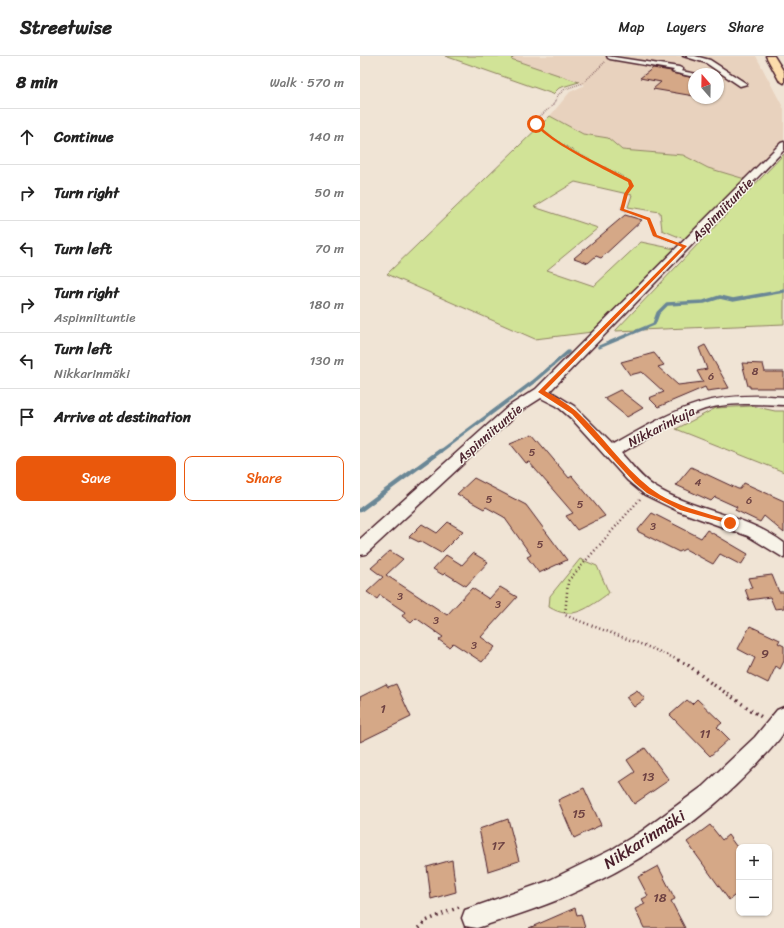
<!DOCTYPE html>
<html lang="en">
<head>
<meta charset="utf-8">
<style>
	:root { --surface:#fff; --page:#f2f2f2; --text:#222; --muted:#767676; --line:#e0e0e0; --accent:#ea580c }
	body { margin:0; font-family:Sriracha,sans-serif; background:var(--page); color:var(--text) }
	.controls { position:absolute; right:12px; bottom:12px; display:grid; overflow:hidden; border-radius:8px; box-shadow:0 1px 3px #0004 }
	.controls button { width:36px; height:36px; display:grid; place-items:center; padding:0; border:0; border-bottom:1px solid var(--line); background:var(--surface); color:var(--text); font:20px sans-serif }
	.compass { position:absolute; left:328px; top:12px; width:36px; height:36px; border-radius:50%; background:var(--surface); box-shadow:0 1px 3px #0004; rotate:340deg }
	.stop { position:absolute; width:12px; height:12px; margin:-9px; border:3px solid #ea580c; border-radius:50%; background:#fff }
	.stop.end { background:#ea580c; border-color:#fff; box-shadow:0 1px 4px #0008 }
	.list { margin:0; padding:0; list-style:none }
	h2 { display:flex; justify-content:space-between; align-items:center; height:52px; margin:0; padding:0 16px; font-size:17px }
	h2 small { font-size:13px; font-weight:400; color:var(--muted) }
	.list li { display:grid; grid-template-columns:26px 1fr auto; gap:12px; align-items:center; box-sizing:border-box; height:56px; padding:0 16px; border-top:1px solid var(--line) }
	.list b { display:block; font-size:15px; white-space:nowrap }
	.list p { margin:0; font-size:13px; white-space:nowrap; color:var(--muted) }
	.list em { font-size:13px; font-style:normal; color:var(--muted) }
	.actions { display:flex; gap:8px; padding:12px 16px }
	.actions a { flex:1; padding:9px 0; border:1px solid var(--accent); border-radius:8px; text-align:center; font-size:14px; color:var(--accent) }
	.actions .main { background:var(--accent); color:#fff }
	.icon { flex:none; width:22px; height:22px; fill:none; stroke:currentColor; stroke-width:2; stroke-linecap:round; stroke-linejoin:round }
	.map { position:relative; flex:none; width:424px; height:872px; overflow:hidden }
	header { display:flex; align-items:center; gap:24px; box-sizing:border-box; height:56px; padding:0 20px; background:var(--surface); border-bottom:1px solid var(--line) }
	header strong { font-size:19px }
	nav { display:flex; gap:22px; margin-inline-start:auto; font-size:14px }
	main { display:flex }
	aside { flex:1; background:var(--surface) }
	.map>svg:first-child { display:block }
	.built { fill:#e8d2be; fill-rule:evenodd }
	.green { fill:#d1e397; stroke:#8e8161 }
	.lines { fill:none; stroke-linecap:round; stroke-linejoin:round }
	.stream-far1 { stroke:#6a8796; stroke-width:3.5 }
	.stream { stroke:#6a8796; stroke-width:4.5 }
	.building { fill:#d5a887; stroke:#4a1f2b }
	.minor-casing { stroke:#4a1f2b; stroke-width:3 }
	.major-casing { stroke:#4a1f2b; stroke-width:3 }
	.path-far2 { stroke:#4a1f2b; stroke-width:1.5; stroke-dasharray:0.5 1.5; stroke-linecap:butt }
	.path-far1 { stroke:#4a1f2b; stroke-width:2.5; stroke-dasharray:1 3; stroke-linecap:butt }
	.path { stroke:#4a1f2b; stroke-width:3.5; stroke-dasharray:1.5 4; stroke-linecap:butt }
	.minor { fill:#f7f3e8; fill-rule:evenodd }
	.major { fill:#fcdcac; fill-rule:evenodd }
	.route { fill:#ea580c }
	.labels { text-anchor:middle; stroke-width:3; stroke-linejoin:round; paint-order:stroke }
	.number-label { font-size:11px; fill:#6d4142 }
	.street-label { font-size:13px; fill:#4a1f2b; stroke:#f7f3e8 }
	.near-number-label { font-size:13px; fill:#6d4142 }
	.near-street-label { font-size:16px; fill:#4a1f2b; stroke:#f7f3e8 }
</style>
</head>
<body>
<header>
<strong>Streetwise</strong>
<nav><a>Map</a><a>Layers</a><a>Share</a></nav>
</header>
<main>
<aside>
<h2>8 min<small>Walk · 570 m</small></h2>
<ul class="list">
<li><svg class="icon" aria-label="ahead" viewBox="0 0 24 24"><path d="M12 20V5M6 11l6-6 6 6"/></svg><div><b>Continue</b></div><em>140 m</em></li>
<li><svg class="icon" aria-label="right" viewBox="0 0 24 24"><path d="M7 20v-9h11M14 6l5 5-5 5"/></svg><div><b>Turn right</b></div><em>50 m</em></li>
<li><svg class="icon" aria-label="left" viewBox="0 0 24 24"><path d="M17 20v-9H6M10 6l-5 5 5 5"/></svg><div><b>Turn left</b></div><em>70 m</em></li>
<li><svg class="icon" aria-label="right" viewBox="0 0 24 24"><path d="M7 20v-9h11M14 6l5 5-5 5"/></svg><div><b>Turn right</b><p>Aspinniituntie</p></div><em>180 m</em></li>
<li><svg class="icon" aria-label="left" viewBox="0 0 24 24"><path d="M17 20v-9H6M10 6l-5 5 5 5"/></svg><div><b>Turn left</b><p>Nikkarinmäki</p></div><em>130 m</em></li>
<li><svg class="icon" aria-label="arrive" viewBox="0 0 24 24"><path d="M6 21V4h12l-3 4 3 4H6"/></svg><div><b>Arrive at destination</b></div></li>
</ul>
<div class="actions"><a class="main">Save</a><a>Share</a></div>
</aside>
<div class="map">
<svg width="424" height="872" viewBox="0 0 424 872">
	<rect width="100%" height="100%" fill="#f0e4d5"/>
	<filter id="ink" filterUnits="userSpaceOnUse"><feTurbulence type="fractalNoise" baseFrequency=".025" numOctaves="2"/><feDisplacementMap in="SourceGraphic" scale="8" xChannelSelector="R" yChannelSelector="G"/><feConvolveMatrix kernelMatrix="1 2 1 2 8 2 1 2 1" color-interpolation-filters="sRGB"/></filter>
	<g filter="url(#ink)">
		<path class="built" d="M154 0H396L424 53V84L385 123 348 112 323 99 262 94 248 82 223 78 190 60 210 36 225 29 151 3ZM334 18H358V42H334Z"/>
		<path class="green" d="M85 0H154L151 3 219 26 199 32 193 38Z
			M190 60 223 78 248 82 262 94 323 99 348 112 385 123 324 183 302 174 300 156 268 151 272 139 215 126 174 151 238 172 187 214 234 230 281 186 315 193 232 276 175 283 27 218Z
			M424 98V268L255 275Z
			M392 350 415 355H424V416L316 373 356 352Z
			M220 503 237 510 249 537C229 551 213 566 189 551L190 540Z"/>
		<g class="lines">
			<path class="stream-far1" d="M239 291 294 268 298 257 307 248 344 246 360 241 373 244 424 235
				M79 396 173 326 208 296"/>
			<path class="stream" d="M0 454 80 395"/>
		</g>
		<path class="building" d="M293 12 311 15 312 17 334 22V40L293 33 301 26 280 22Z
			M265 159 282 164 241 202 236 200 228 207 214 202Z
			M345 289 369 332 347 335 345 331 298 351 289 342 304 336 282 316 270 319 261 306 294 297 304 309 298 311 318 329 343 326 337 315 347 313 339 292Z
			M382 307 403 308 405 316H424V332H390V330H388Z
			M260 334 283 352 267 361 244 342Z
			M172 378 209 422 212 420 245 460 217 474 206 460 213 457 169 406 166 407 150 387Z
			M331 411 378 433H380L384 427 424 445V477L404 460 400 466 375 454 377 451 355 441 351 445 316 429Z
			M114 422 166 449 207 504 179 517 167 501 171 499 144 461 126 451 124 453 97 438Z
			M292 457 341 482 347 474 388 498 381 509 360 498 353 508 325 493 319 496 277 475Z
			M88 466 103 475 81 497 60 485 59 486 49 481 62 468 77 477Z
			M30 495 43 503 26 519 87 559 112 532 129 543 140 531 157 541 121 581 135 591 122 606 93 587 89 591 79 584 83 581 56 562 51 567 42 560 45 556 20 539 17 543 7 536 23 521 11 512Z
			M113 497 128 506 106 530 85 517 83 519 73 513 86 499 102 509Z
			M412 519 419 536H424V552L415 553 410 541 389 544 385 533 392 532 388 522Z
			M390 570 420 584 418 587 424 590V605L420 613 416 610 408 627 388 617 395 602 378 593Z
			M26 628 28 631 36 628 51 661 0 686V641Z
			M277 634 285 643 274 651 266 641Z
			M337 643 362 667 357 671 369 683 350 700 310 659 327 644 332 648Z
			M285 692 309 724 274 748 260 726 275 716 267 704Z
			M224 732 241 769 214 782 198 744Z
			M148 763 159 805 128 815 119 773Z
			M350 769 362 784 368 779 379 794V836L369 844 327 786Z
			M92 804 96 836 71 843 67 811Z
			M298 810 315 843 311 845 325 872H284L275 853 285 848 282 843 288 840 278 821Z
			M215 852 217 859 221 858 225 872H169Z"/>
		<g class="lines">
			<g class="minor-casing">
				<path id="minor" d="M247 0 319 11 323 13 321 15 337 18H334V21L312 16 314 14 250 3 248 2Z
					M323 0H335L350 4 387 28 380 30 346 7Z
					M424 86V94L190 335 214 350 253 389C319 352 345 335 424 341V349C398 348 370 346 345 353 315 363 288 382 261 397 272 409 281 422 295 431 336 456 386 458 424 487V502L388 480 318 455 285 439 267 424 212 363 197 350 181 342 159 356 6 498 0 499V483L149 350 176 333 421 87Z
					M424 651C424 658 424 669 424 675 421 684 401 703 395 710 341 767 272 812 200 843 173 854 145 863 117 872L105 870 102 862 105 854 188 825 251 794 282 775 342 731 395 681 417 654Z"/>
			</g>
			<g class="major-casing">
				<path id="major" d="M406 0H414L424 16V27L419 24Z"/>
			</g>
			<path class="path-far2" d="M245 6 223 27 205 33 198 39 194 48 176 64V68C203 94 238 106 270 125L271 130 261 153 289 163 295 179 313 186"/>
			<path class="path-far1" d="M280 443 208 525 205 559C243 575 283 587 320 605"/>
			<path class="path" d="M318 604 328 609 351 627 403 662
				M59 872 66 865 99 851"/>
			<use href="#minor" class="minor"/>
			<use href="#major" class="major"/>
		</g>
	</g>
	<path class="route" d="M175 67H177C196 89 245 110 271 124L274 130 268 138 264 153 290 162 297 179 327 190 185 335C196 341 206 347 216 355 242 379 262 410 290 432 313 450 346 457 373 465V469L320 454 287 437 275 427 212 358 178 336 322 191 293 180 287 164 260 154 264 138 269 130 268 126C251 117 180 82 175 67Z"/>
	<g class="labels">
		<g class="number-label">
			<text x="395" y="319">8</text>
			<text x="351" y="324">6</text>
			<text x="172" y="400">5</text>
			<text x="338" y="430">4</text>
			<text x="129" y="447">5</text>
			<text x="389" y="448">6</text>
			<text x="220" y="452">5</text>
			<text x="293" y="474">3</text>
			<text x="180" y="492">5</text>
			<text x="40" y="544">3</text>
			<text x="138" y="552">3</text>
			<text x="76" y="568">3</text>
			<text x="114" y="593">3</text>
		</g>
		<g class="street-label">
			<text transform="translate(362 153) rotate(-46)" y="5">Aspinniituntie</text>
			<text transform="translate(301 370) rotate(-27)" y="5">Nikkarinkuja</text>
			<text transform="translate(129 377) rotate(-41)" y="5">Aspinniituntie</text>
		</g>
		<g class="near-number-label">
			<text x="405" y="602">9</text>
			<text x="23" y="657">1</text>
			<text x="345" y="682">11</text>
			<text x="288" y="725">13</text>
			<text x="219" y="762">15</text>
			<text x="138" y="794">17</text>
			<text x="300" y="846">18</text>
		</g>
		<g class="near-street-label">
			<text transform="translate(284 783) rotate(-33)" y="6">Nikkarinmäki</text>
		</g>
	</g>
</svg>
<div class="controls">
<button>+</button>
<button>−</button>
</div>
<svg class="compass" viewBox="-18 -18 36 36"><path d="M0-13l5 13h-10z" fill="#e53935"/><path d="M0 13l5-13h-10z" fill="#767676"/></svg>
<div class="stop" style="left:176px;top:68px"></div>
<div class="stop end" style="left:370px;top:467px"></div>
</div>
</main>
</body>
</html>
